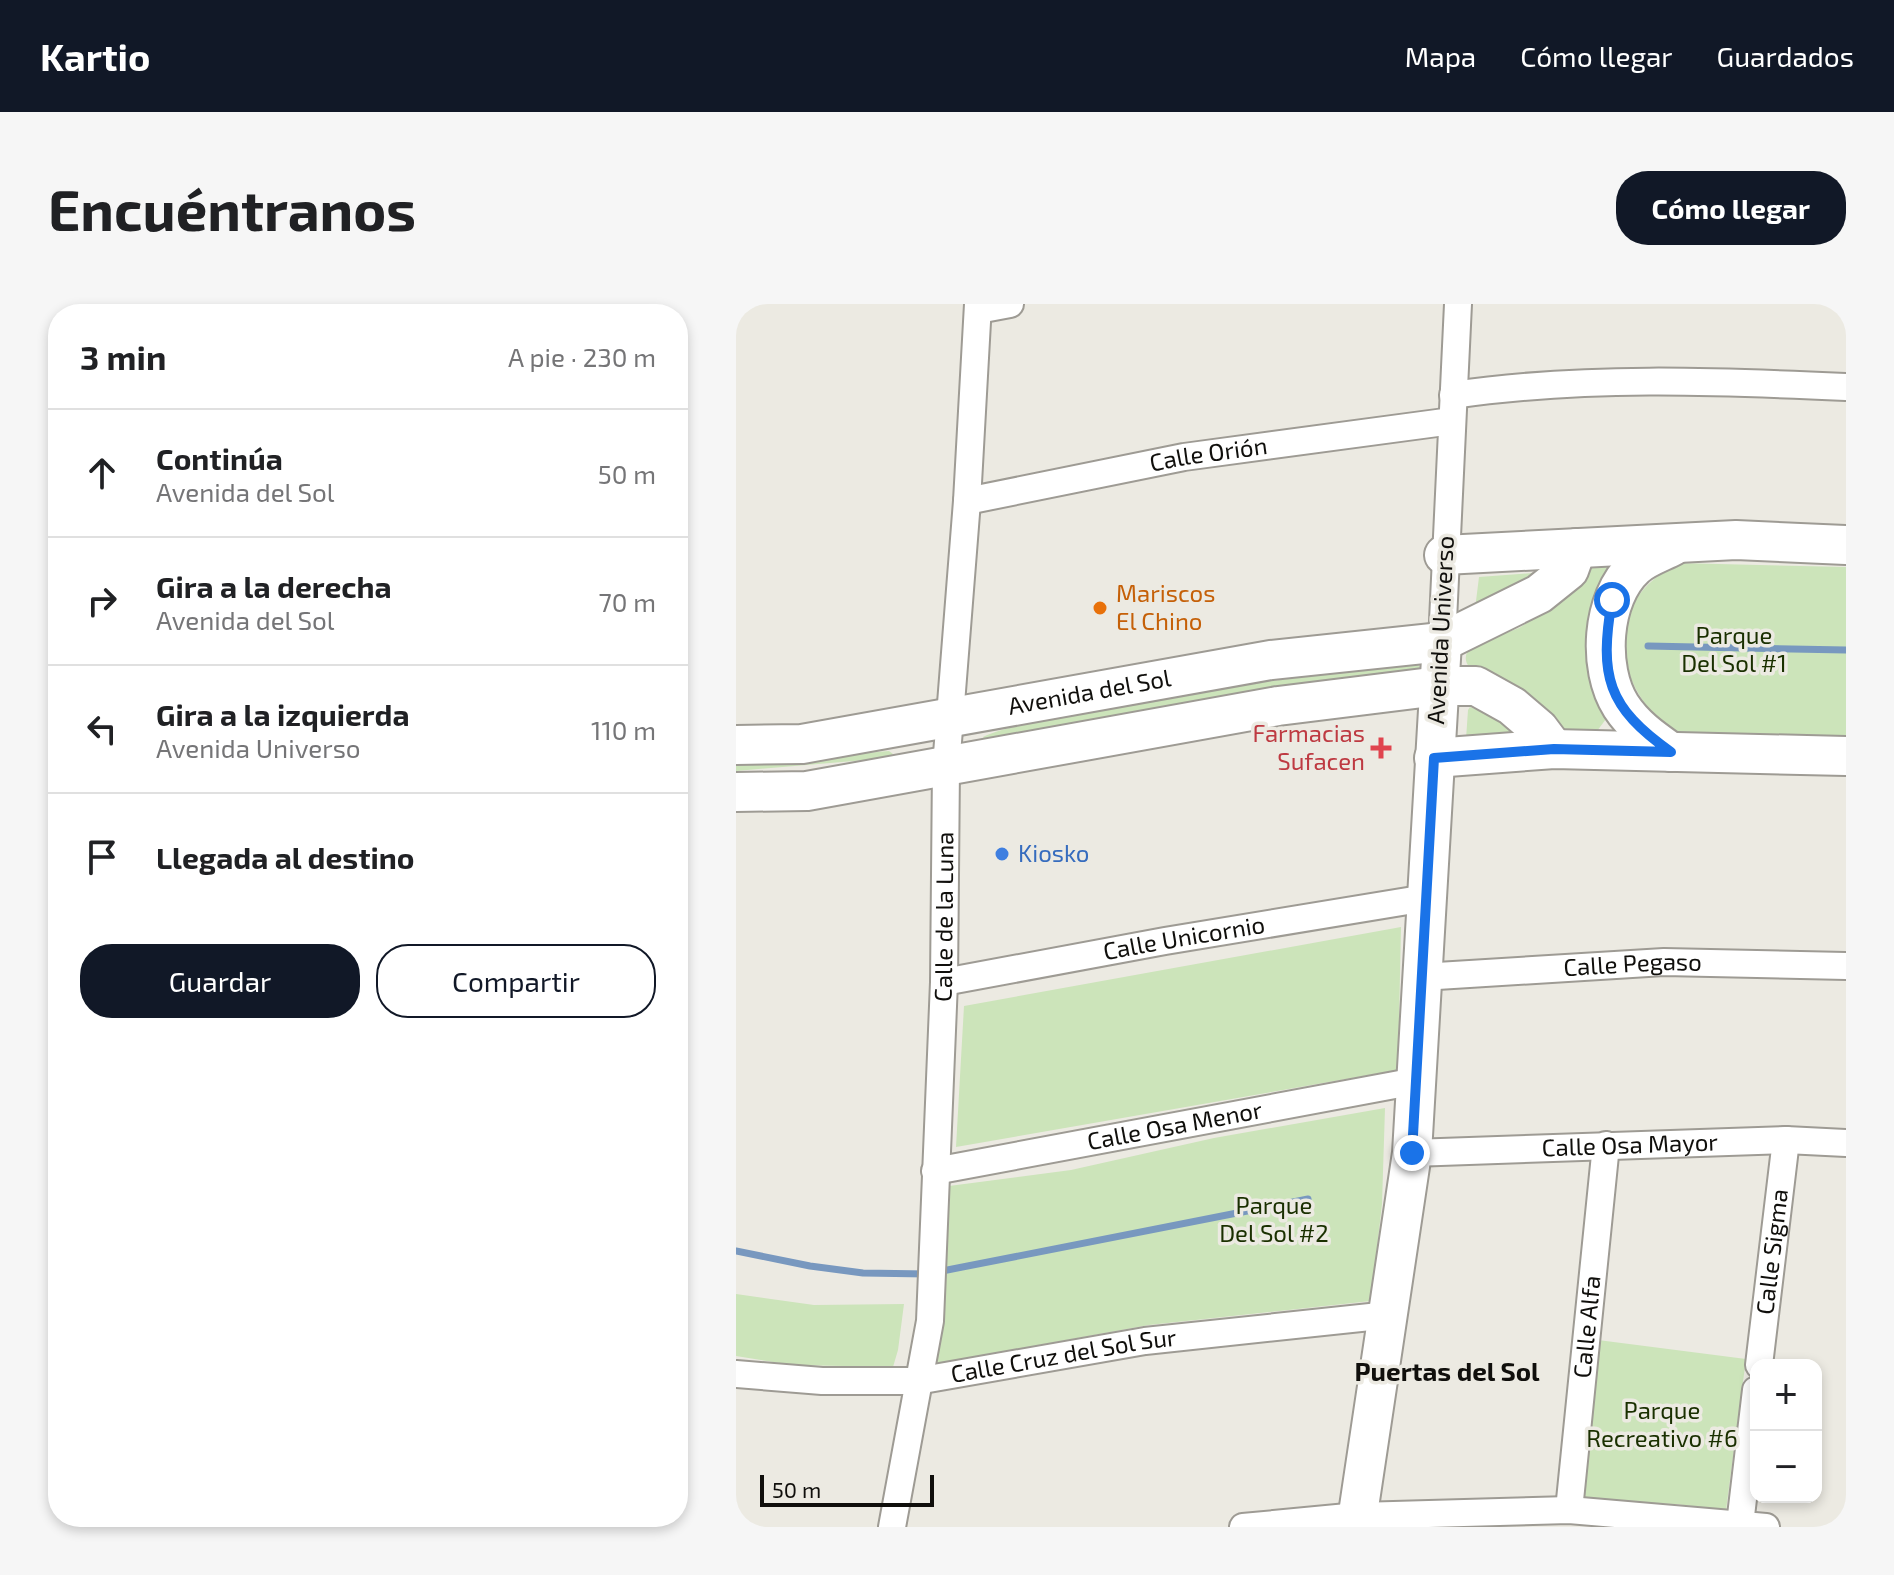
<!DOCTYPE html>
<html lang="es">
<head>
<meta charset="utf-8">
<style>
	:root { --surface:#fff; --page:#f6f6f6; --text:#202124; --muted:#757577; --line:#e0e0e0; --accent:#111827 }
	body { margin:0; font-family:"Exo 2",sans-serif; background:var(--page); color:var(--text) }
	.controls { position:absolute; right:24px; bottom:24px; display:grid; overflow:hidden; border-radius:16px; box-shadow:0 4px 12px #0003 }
	.controls button { width:72px; height:72px; display:grid; place-items:center; padding:0; border:0; border-bottom:2px solid var(--line); background:var(--surface); color:var(--text); font:40px sans-serif }
	.scale { position:absolute; left:24px; bottom:20px; width:174px; box-sizing:border-box; padding-left:8px; border:4px solid #100f0c; border-top:0; font-size:22px; line-height:28px; white-space:nowrap; color:#100f0c; -webkit-text-stroke:6px #eceae2; paint-order:stroke }
	.stop { position:absolute; width:24px; height:24px; margin:-18px; border:6px solid #1a73e8; border-radius:50%; background:#fff }
	.stop.end { background:#1a73e8; border-color:#fff; box-shadow:0 2px 8px #0008 }
	.list { margin:0; padding:0; list-style:none }
	h2 { display:flex; justify-content:space-between; align-items:center; height:104px; margin:0; padding:0 32px; font-size:34px }
	h2 small { font-size:26px; font-weight:400; color:var(--muted) }
	.list li { display:grid; grid-template-columns:52px 1fr auto; gap:24px; align-items:center; box-sizing:border-box; height:128px; padding:0 32px; border-top:2px solid var(--line) }
	.list b { display:block; font-size:30px; white-space:nowrap }
	.list p { margin:0; font-size:26px; white-space:nowrap; color:var(--muted) }
	.list em { font-size:26px; font-style:normal; color:var(--muted) }
	.actions { display:flex; gap:16px; padding:24px 32px }
	.actions a { flex:1; padding:18px 0; border:2px solid var(--accent); border-radius:32px; text-align:center; font-size:28px; color:var(--accent) }
	.actions .main { background:var(--accent); color:#fff }
	.icon { flex:none; width:44px; height:44px; fill:none; stroke:currentColor; stroke-width:2; stroke-linecap:round; stroke-linejoin:round }
	.map { position:relative; flex:none; width:1110px; height:1223px; overflow:hidden; border-radius:32px }
	header { display:flex; align-items:center; gap:48px; box-sizing:border-box; height:112px; padding:0 40px; background:var(--accent); color:#fff }
	header strong { font-size:38px }
	nav { display:flex; gap:44px; margin-inline-start:auto; font-size:28px }
	.intro { display:flex; align-items:center; justify-content:space-between; box-sizing:border-box; height:192px; padding:0 48px }
	h1 { margin:0; font-size:56px }
	.button { padding:20px 36px; border-radius:32px; background:var(--accent); color:#fff; font-size:28px; font-weight:700 }
	main { display:flex; gap:48px; padding:0 48px }
	aside { flex:1; background:var(--surface); border-radius:32px; box-shadow:0 4px 12px #0003 }
	.map>svg:first-child { display:block }
	.green { fill:#cce4ba }
	.lines { fill:none; stroke-linecap:round; stroke-linejoin:round }
	.stream { stroke:#7898bf; stroke-width:7 }
	.street-casing { stroke:#9e9b94; stroke-width:30 }
	.secondary-casing { stroke:#9e9b94; stroke-width:42 }
	.street { stroke:#fff; stroke-width:26 }
	.secondary { stroke:#fff; stroke-width:38 }
	.route { stroke:#1a73e8; stroke-width:10 }
	.food-dot { fill:#e8710a; stroke:#eceae2; stroke-width:3 }
	.health-dot { fill:#e0444e; stroke:#eceae2; stroke-width:3 }
	.shop-dot { fill:#3f7fe0; stroke:#eceae2; stroke-width:3 }
	.labels { text-anchor:middle; stroke-width:7; stroke-linejoin:round; paint-order:stroke }
	.street-label { font-size:24px; fill:#100f0c; stroke:#eceae2 }
	.food-label { font-size:24px; fill:#c56008; stroke:#eceae2; text-anchor:start }
	.park-label { font-size:24px; fill:#1a3000; stroke:#eceae2 }
	.health-label { font-size:24px; fill:#be3a42; stroke:#eceae2; text-anchor:end }
	.shop-label { font-size:24px; fill:#366cbe; stroke:#eceae2; text-anchor:start }
	.neighbourhood-label { font-size:26px; font-weight:bold; fill:#100f0c; stroke:#eceae2 }
</style>
</head>
<body>
<header>
<strong>Kartio</strong>
<nav><a>Mapa</a><a>Cómo llegar</a><a>Guardados</a></nav>
</header>
<div class="intro"><h1>Encuéntranos</h1><a class="button">Cómo llegar</a></div>
<main>
<aside>
<h2>3 min<small>A pie · 230 m</small></h2>
<ul class="list">
<li><svg class="icon" aria-label="ahead" viewBox="0 0 24 24"><path d="M12 20V5M6 11l6-6 6 6"/></svg><div><b>Continúa</b><p>Avenida del Sol</p></div><em>50 m</em></li>
<li><svg class="icon" aria-label="right" viewBox="0 0 24 24"><path d="M7 20v-9h11M14 6l5 5-5 5"/></svg><div><b>Gira a la derecha</b><p>Avenida del Sol</p></div><em>70 m</em></li>
<li><svg class="icon" aria-label="left" viewBox="0 0 24 24"><path d="M17 20v-9H6M10 6l-5 5 5 5"/></svg><div><b>Gira a la izquierda</b><p>Avenida Universo</p></div><em>110 m</em></li>
<li><svg class="icon" aria-label="arrive" viewBox="0 0 24 24"><path d="M6 21V4h12l-3 4 3 4H6"/></svg><div><b>Llegada al destino</b></div></li>
</ul>
<div class="actions"><a class="main">Guardar</a><a>Compartir</a></div>
</aside>
<div class="map">
<svg width="1110" height="1223" viewBox="0 0 1110 1223">
	<rect width="100%" height="100%" fill="#eceae2"/>
	<path class="green" d="M941 259 1110 263V433L935 430C877 374 863 304 941 259Z
		M856 261H870L874 264 870 415 861 427 831 428 811 408 734 364C727 356 729 348 737 341L783 324 805 310Z
		M797 269 799 270 739 305 743 273Z
		M680 360 684 362 682 366C537 383 394 408 250 437L247 433C270 421 310 418 336 412 449 387 565 372 680 360Z
		M734 403 759 413 781 430 730 435 732 406Z
		M153 447 157 450 153 454 0 467V460Z
		M665 623 662 766 220 843 228 702Z
		M649 804 646 900 635 997 413 1021 200 1060 213 882 335 866 478 834Z
		M0 990 78 1001 168 1000 162 1046 157 1063 56 1061 0 1052Z
		M862 1036 1010 1055 990 1206 939 1200 842 1198Z"/>
	<g class="lines">
		<path class="stream" d="M912 342 1110 346
			M0 947 74 962 127 969 191 970 572 895"/>
		<g class="street-casing">
			<g id="street">
				<path d="M242 6 274 0"/>
				<path d="M717 91C847 72 979 77 1110 83"/>
				<path id="s1" d="M231 197 448 153 716 117"/>
				<path d="M706 338 722 0"/>
				<path id="s2" d="M685 673 928 658 1110 662"/>
				<path id="s3" d="M208 678 429 637 690 594"/>
				<path id="s4" d="M676 849 1050 836 1110 839"/>
				<path id="s5" d="M199 867 680 777"/>
				<path id="s6" d="M1023 1061 1050 836"/>
				<path id="s7" d="M0 1070 86 1077H181L409 1037 653 1011"/>
				<path id="s8" d="M833 1206 870 841"/>
				<path d="M1004 1220 1020 1086"/>
				<path id="s9" d="M156 1223 194 1017 208 678 210 463 231 197 242 0"/>
				<path d="M507 1223 622 1212 833 1206 1030 1223"/>
			</g>
		</g>
		<g class="secondary-casing">
			<g id="secondary">
				<path d="M708 251 1000 236 1110 241"/>
				<path id="s10" d="M0 441 66 440 535 356 706 338 803 290 833 266 841 244"/>
				<path d="M935 448C915 434 898 422 885 402 861 364 865 294 899 263 908 254 926 248 937 242"/>
				<path d="M698 454 818 445 1110 452"/>
				<path d="M0 488 71 487 542 402 703 382H740L776 402 803 425 818 445"/>
				<path d="M620 1223 676 849 706 338"/>
			</g>
		</g>
		<use href="#street" class="street"/>
		<use href="#secondary" class="secondary"/>
	</g>
	<g class="lines">
		<path class="route" d="M676 849 698 454 818 445 935 448C871 403 863 372 876 296"/>
	</g>
	<circle class="food-dot" cx="364" cy="304" r="8"/>
	<path class="health-dot" d="M641 432h8v8h8v8h-8v8h-8v-8h-8v-8h8z"/>
	<circle class="shop-dot" cx="266" cy="550" r="8"/>
	<g class="labels">
		<g class="street-label">
			<text dy="8" stroke="none"><textPath href="#s1" startOffset="246">Calle Orión</textPath></text>
			<text transform="translate(705 326) rotate(-87)" y="8">Avenida Universo</text>
			<text dy="8" stroke="none"><textPath href="#s10" startOffset="358">Avenida del Sol</textPath></text>
			<text dy="8" stroke="none"><textPath href="#s9" startOffset="614">Calle de la Luna</textPath></text>
			<text dy="8" stroke="none"><textPath href="#s3" startOffset="244">Calle Unicornio</textPath></text>
			<text dy="8" stroke="none"><textPath href="#s2" startOffset="212">Calle Pegaso</textPath></text>
			<text dy="8" stroke="none"><textPath href="#s5" startOffset="244">Calle Osa Menor</textPath></text>
			<text dy="8" stroke="none"><textPath href="#s4" startOffset="218">Calle Osa Mayor</textPath></text>
			<text dy="8" stroke="none"><textPath href="#s6" startOffset="114">Calle Sigma</textPath></text>
			<text dy="8" stroke="none"><textPath href="#s8" startOffset="184">Calle Alfa</textPath></text>
			<text dy="8" stroke="none"><textPath href="#s7" startOffset="330">Calle Cruz del Sol Sur</textPath></text>
		</g>
		<g class="food-label">
			<text x="380" y="298">Mariscos<tspan x="380" dy="28">El Chino</tspan></text>
		</g>
		<g class="park-label">
			<text x="998" y="340">Parque<tspan x="998" dy="28">Del Sol #1</tspan></text>
			<text x="538" y="910">Parque<tspan x="538" dy="28">Del Sol #2</tspan></text>
			<text x="926" y="1115">Parque<tspan x="926" dy="28">Recreativo #6</tspan></text>
		</g>
		<g class="health-label">
			<text x="629" y="438">Farmacias<tspan x="629" dy="28">Sufacen</tspan></text>
		</g>
		<g class="shop-label">
			<text x="282" y="558">Kiosko</text>
		</g>
		<g class="neighbourhood-label">
			<text x="711" y="1077">Puertas del Sol</text>
		</g>
	</g>
</svg>
<div class="controls">
<button>+</button>
<button>−</button>
</div>
<div class="scale">50 m</div>
<div class="stop" style="left:876px;top:296px"></div>
<div class="stop end" style="left:676px;top:849px"></div>
</div>
</main>
</body>
</html>
